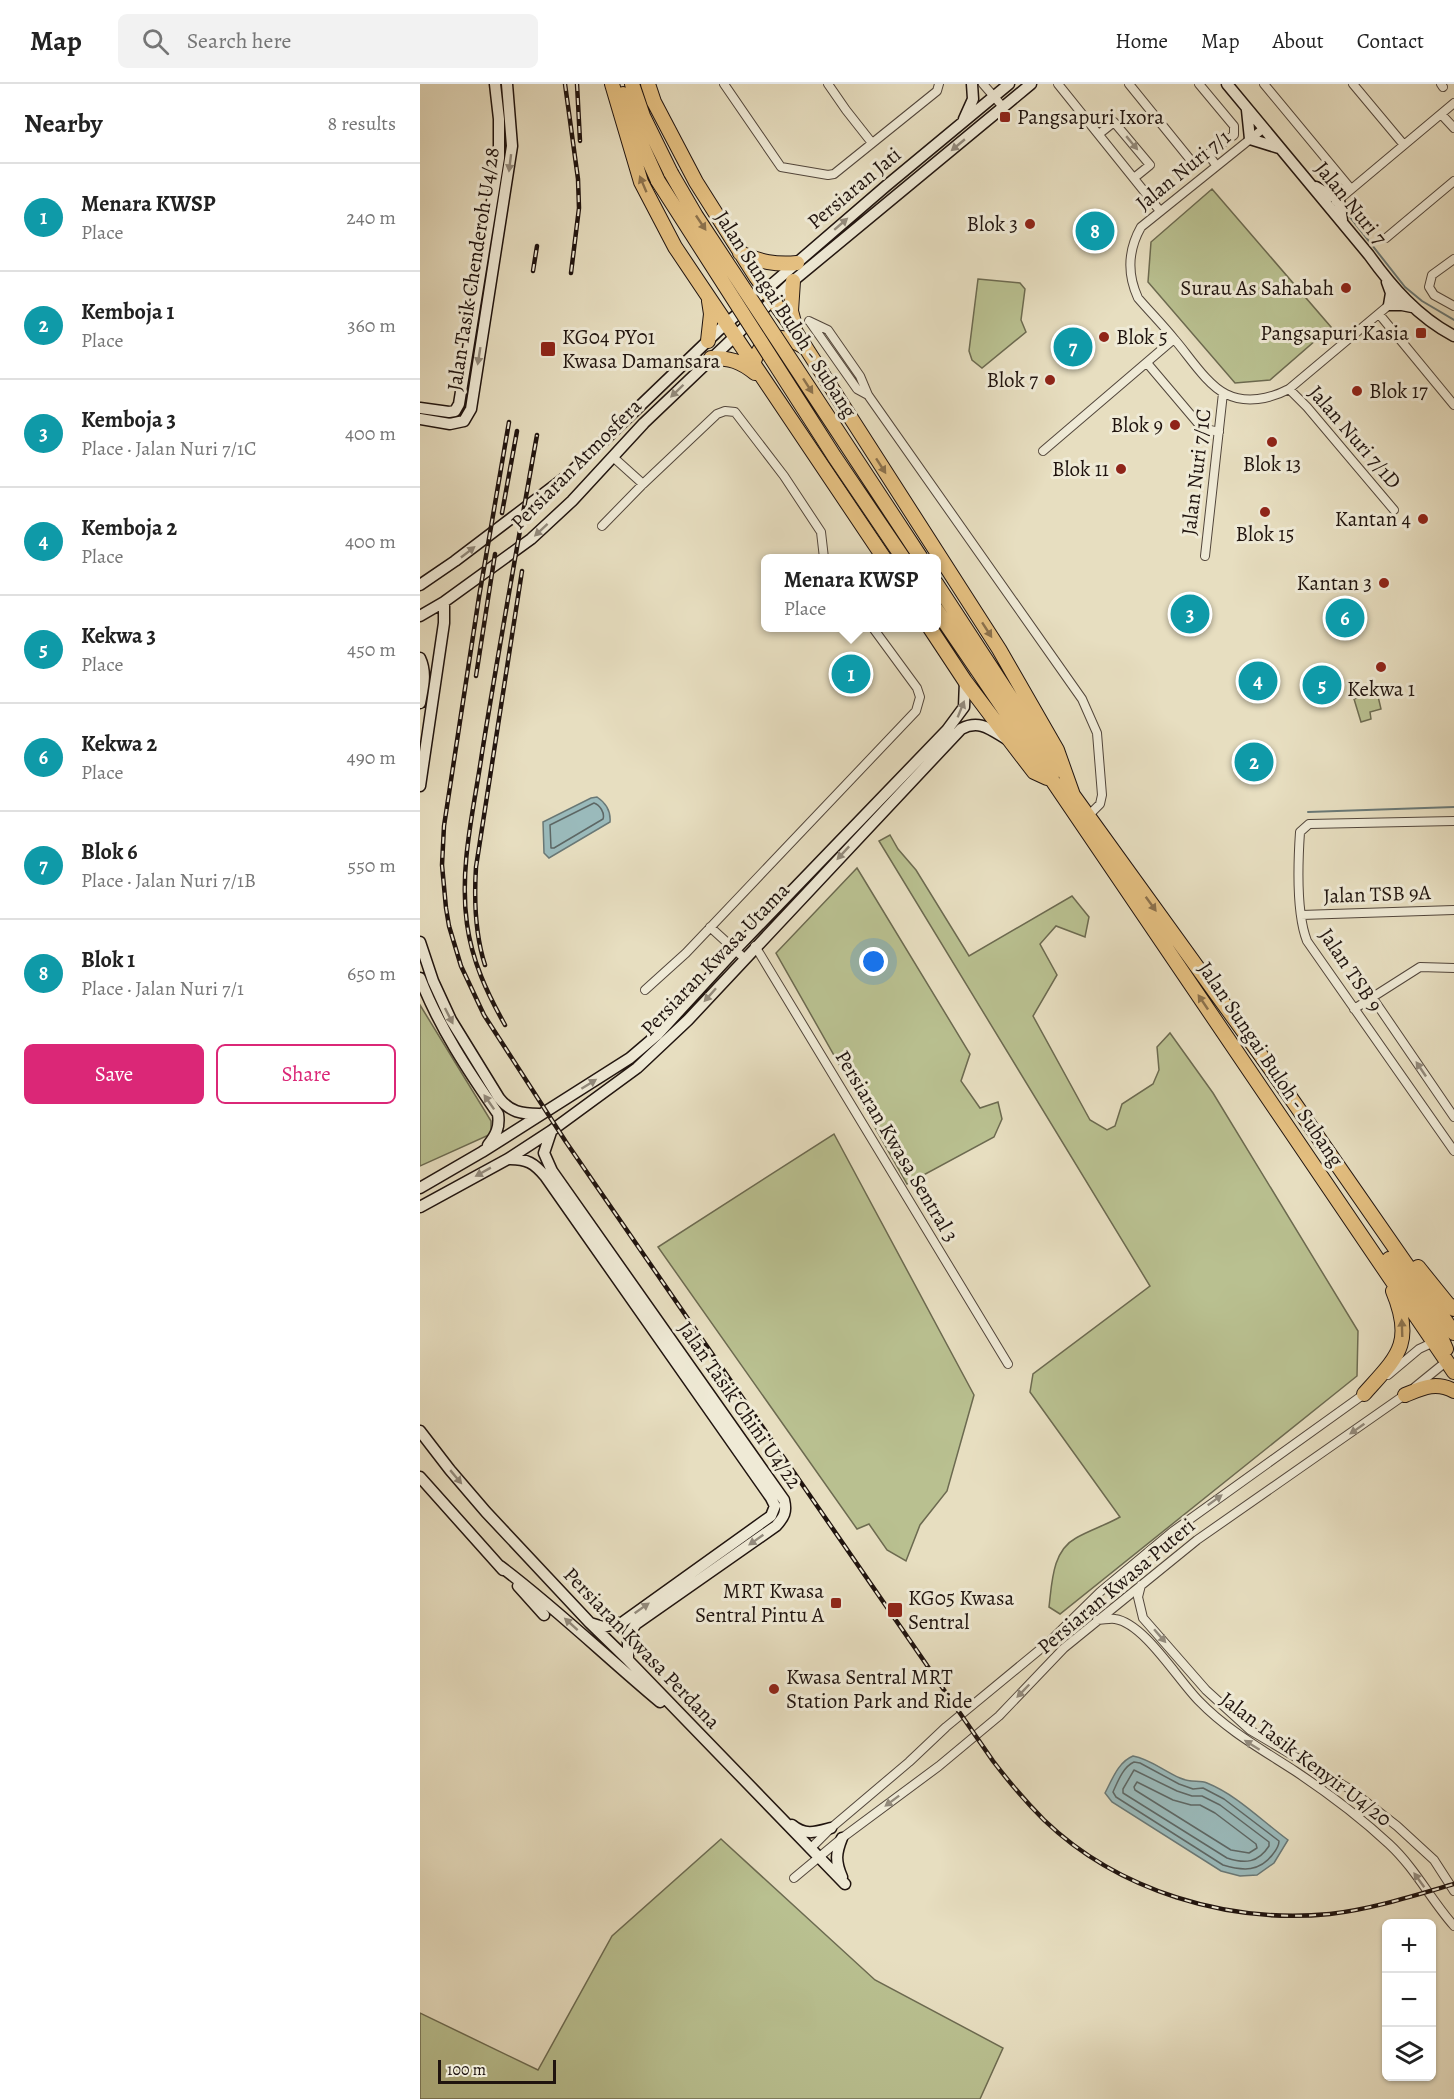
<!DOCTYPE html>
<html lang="en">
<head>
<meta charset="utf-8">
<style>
	:root { --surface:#fff; --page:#f2f2f2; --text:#222; --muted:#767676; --line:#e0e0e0; --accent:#db2777 }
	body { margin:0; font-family:Alegreya,serif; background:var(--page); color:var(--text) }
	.controls { position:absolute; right:18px; bottom:18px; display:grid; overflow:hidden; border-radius:9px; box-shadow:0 2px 4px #0004 }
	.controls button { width:54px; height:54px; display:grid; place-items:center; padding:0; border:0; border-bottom:2px solid var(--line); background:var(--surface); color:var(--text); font:30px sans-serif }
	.scale { position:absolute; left:18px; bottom:15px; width:118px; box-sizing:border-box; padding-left:6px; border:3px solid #20140f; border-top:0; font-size:16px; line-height:21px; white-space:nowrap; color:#20140f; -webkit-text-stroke:4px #efead6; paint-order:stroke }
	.you { position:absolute; left:454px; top:878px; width:21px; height:21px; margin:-15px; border:4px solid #fff; border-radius:50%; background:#1a73e8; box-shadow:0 0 0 9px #1a73e833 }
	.badge { display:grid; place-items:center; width:39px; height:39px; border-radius:50%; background:var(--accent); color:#fff; font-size:20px; font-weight:700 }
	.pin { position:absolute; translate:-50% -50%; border:3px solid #fff; box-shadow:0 2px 6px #0006 }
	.popup { position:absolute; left:341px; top:470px; width:180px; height:78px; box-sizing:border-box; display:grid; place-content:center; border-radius:9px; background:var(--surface); filter:drop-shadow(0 2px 4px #0005); font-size:20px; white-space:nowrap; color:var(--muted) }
	.popup b { font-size:22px; color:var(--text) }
	.popup::after { content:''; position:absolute; left:50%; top:100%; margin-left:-12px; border:12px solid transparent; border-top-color:var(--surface) }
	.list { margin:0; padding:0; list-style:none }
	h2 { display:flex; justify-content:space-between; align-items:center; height:78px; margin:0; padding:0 24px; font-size:26px }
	h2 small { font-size:20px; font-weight:400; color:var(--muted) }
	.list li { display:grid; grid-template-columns:39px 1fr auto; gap:18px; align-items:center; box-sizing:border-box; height:108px; padding:0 24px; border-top:2px solid var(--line) }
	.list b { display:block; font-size:22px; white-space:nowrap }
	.list p { margin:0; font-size:20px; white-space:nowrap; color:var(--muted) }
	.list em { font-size:20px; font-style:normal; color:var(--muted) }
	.actions { display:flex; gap:12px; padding:18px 24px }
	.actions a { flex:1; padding:14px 0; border:2px solid var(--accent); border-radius:9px; text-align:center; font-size:21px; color:var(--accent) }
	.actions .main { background:var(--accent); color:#fff }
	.icon { flex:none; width:33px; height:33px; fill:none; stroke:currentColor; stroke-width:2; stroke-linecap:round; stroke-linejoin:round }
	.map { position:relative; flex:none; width:1034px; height:2015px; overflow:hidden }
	header { display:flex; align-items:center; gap:36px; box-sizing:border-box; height:84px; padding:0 30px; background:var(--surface); border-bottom:2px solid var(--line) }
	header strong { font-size:28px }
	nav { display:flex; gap:33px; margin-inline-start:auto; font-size:21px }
	.search { width:420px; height:54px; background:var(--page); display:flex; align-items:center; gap:15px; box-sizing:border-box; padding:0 21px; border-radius:9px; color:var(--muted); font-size:22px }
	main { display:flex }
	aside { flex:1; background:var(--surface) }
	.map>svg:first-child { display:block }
	.green { fill:#b9c090; stroke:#6c6a50; stroke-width:1.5 }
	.water { fill:#9ababb; stroke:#697876; stroke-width:1.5 }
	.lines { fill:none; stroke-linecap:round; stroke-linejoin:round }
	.shore { stroke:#5d6765; stroke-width:1.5 }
	.stream { stroke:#697876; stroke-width:2 }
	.street-casing { stroke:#52463b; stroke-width:10 }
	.secondary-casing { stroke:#20140f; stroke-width:13 }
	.highway-casing { stroke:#20140f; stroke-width:16 }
	.street { stroke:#efead6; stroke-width:8 }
	.secondary { stroke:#efead6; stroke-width:10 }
	.highway { stroke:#e4bf80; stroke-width:14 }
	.rail-casing { stroke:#20140f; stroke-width:4.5 }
	.rail { stroke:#efead6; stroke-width:2; stroke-dasharray:7; stroke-linecap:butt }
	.highway-bridge-casing { stroke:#20140f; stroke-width:16; stroke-linecap:butt }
	.highway-bridge { stroke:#e4bf80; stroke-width:14 }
	.oneway { fill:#928a7c }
	.oneway2 { fill:#8c724d }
	.poi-dot { fill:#8f2418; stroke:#efead6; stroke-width:2 }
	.labels { text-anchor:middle; stroke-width:6; stroke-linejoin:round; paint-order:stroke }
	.poi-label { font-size:21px; fill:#20140f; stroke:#efead6; text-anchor:end }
	.street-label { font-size:21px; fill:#20140f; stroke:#efead6 }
</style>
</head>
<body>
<header>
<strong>Map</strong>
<div class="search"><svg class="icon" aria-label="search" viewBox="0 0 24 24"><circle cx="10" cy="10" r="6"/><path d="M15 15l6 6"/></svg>Search here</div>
<nav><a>Home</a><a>Map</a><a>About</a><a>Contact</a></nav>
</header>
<main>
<aside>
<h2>Nearby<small>8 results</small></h2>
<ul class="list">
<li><span class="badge" style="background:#0f9aa8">1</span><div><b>Menara KWSP</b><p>Place</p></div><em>240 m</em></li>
<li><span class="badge" style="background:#0f9aa8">2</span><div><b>Kemboja 1</b><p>Place</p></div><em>360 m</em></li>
<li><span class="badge" style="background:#0f9aa8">3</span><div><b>Kemboja 3</b><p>Place · Jalan Nuri 7/1C</p></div><em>400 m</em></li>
<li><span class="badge" style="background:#0f9aa8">4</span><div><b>Kemboja 2</b><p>Place</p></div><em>400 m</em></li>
<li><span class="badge" style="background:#0f9aa8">5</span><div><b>Kekwa 3</b><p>Place</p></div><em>450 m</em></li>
<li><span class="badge" style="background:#0f9aa8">6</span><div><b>Kekwa 2</b><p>Place</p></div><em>490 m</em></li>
<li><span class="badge" style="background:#0f9aa8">7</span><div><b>Blok 6</b><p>Place · Jalan Nuri 7/1B</p></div><em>550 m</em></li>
<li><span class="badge" style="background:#0f9aa8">8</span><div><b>Blok 1</b><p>Place · Jalan Nuri 7/1</p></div><em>650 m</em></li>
</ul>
<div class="actions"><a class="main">Save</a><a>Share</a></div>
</aside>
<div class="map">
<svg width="1034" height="2015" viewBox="0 0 1034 2015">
	<rect width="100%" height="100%" fill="#e7dec0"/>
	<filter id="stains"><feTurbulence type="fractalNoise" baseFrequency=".00333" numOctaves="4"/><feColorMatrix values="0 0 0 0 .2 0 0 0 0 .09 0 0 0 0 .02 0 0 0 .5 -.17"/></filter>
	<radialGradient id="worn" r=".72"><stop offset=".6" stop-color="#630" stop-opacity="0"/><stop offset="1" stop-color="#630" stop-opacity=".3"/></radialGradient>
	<path class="green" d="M792 105 911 243 850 296 815 299 728 198 731 158Z
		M558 195 600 199 605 205 601 236 606 248 562 284 552 276 549 267Z
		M957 608 961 625 950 628 951 635 941 638 934 615Z
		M470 751 478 765 496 786 549 872 652 812 669 833 665 853 636 842 620 860 637 891 613 932 670 1036 687 1046 695 1042 702 1020 733 1000 739 986 737 963 750 949 793 1009 938 1247 937 1292 640 1530 629 1523C632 1499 632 1467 656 1454 670 1446 686 1441 700 1433L610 1308 613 1290 730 1202 459 757Z
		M437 784 550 970 541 997 560 1024 578 1018 582 1035 574 1053 487 1100 356 869Z
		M0 921 71 1037V1050L0 1082Z
		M414 1050 554 1311 527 1407 500 1441 486 1477 467 1466 449 1440 437 1445 238 1163Z
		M301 1755 455 1896 583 1964 560 2015H0V1929L118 1986 192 1852Z"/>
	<path class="water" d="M177 713C186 719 191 727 190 738L129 774 124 769 123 738 171 714Z
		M713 1672C730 1675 744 1687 760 1694 770 1699 779 1696 787 1699 817 1711 842 1737 868 1756L854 1779 837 1791 820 1792 801 1787 692 1718 685 1709C692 1696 698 1678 713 1672Z"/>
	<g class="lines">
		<path class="shore" d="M174 719C180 721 185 729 183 735L134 764H131L130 741Z
			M714 1678 720 1679 759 1700 773 1705 783 1704 804 1715 859 1757C859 1762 857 1765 853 1770 840 1788 823 1787 803 1781L696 1713 693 1708C698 1697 703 1683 714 1678Z
			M714 1686 757 1707 772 1712H782L800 1721 849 1758V1762C838 1779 825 1780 807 1774L703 1709V1705Z
			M717 1698 753 1716 771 1721H780L795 1729 836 1760 837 1764 829 1769 811 1766 715 1706 714 1703Z"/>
		<path class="stream" d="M926 128 985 203 1002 217 1034 236
			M888 728 1034 723"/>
		<g class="street-casing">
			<path id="street" d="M304 0 361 83 408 91 414 90 517 7 519 0
				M408 0 426 26 452 59
				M563 0 583 23
				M638 0 740 127
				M709 0 773 79 776 80 788 70
				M779 0 814 42V51L788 70 796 81
				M844 0 931 105
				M933 0 984 61
				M1021 0 1023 3
				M1021 30 1034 44
				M844 44 721 143C708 166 707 190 718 214 730 228 743 241 755 256 769 272 787 301 806 310 826 320 850 315 869 305L981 211
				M679 50 694 38 730 81 714 94
				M916 118 1034 19
				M966 154 1034 97
				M1034 175 1012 191 1009 203 1014 211 1034 222
				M959 230 1034 321
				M389 237 408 246 440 292 448 311 662 615 677 649 682 711 680 720 668 732
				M390 238 437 305 448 311
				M727 279 782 344 799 348
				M869 305 887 323 974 426
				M623 367 754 255
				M193 373 223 400 297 330 305 327 315 328 364 392 401 448 404 474
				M182 442 223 400
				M785 472 803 309
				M1034 737 889 740 880 748C878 778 876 829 887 857L1034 1067
				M881 831 1034 826
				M290 843 324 874
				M335 862 588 1280
				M225 906 266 869 496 627 500 613 497 604 453 544
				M952 913 1034 1033
				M934 925 1000 883 1034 884
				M968 1291 999 1265 1014 1258
				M995 1303 1027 1277
				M721 1501 718 1513 723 1534 786 1606 830 1646 928 1704 977 1742 1014 1776 1034 1807
				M677 1536C683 1536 690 1534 695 1535 724 1539 758 1596 779 1617 807 1646 841 1665 875 1687 908 1709 940 1733 969 1760 995 1784 1011 1816 1034 1842
				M390 1765 411 1744 489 1678 526 1643 629 1558 680 1508 752 1448 947 1308
				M374 1794 422 1754 519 1682 579 1632 644 1564 777 1456 986 1310"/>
		</g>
		<g class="secondary-casing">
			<path id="secondary" d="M807 0 949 171C972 203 998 233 1034 252
				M827 26 830 55 859 64
				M544 35 553 15 552 0
				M896 103 919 116 922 136
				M967 198 971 209 969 221H982L992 223
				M0 324 29 328 35 327
				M35 327 39 320 79 74V35L75 0
				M0 335 30 340 44 337
				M44 337 51 325 92 62 87 0
				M0 501 35 477 147 392 299 246 466 102 589 0
				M0 532 24 518 111 455 152 417 224 339 373 197 611 0
				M0 574C7 589 3 603 0 619
				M0 702 24 539V518
				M0 858 13 897 31 936 79 1014C90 1028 101 1030 119 1030
				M0 894C19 943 48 987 78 1030 80 1043 76 1051 68 1061
				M131 1048 124 1069 132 1087 364 1416C367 1428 364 1433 356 1442L216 1540 208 1551V1576
				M90 1075C107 1075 114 1079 125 1092L351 1414 355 1422 351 1432 203 1538 183 1543 170 1539
				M0 1104 62 1068 210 974 237 951 315 866 527 646 544 623 545 597
				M0 1123 88 1075 131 1047 217 984 268 936 541 645C560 635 571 646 588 656
				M0 1347 30 1386 66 1428 170 1539 208 1576 425 1800
				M0 1393 83 1486
				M80 1482C136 1524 186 1573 240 1618
				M98 1502 124 1531
				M372 1741C385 1752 396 1748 411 1744
				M422 1793C415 1777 416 1769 422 1754"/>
		</g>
		<g class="highway-casing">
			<path id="highway" d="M192 0 221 98 255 163 464 474
				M212 0 223 32 251 89
				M228 0 234 18 276 98 336 193 377 250 579 565 637 666 653 711 850 984 1034 1249
				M203 10 220 57 238 97
				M320 169C340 178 356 181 377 179
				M373 197 371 227 375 242
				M288 257 291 230 289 217
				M291 274C310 274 320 277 335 289
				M333 280C344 248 359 248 386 264
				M516 499 638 686
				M516 525 1034 1288
				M510 544 545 597 591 658 614 688 627 694
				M969 1175 1016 1242 1026 1265
				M998 1183 1027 1219 1034 1225
				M944 1310C977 1273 995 1260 973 1207
				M985 1311C1002 1304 1016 1297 1034 1307"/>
		</g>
		<use href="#street" class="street"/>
		<use href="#secondary" class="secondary"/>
		<use href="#highway" class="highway"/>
		<g class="rail-casing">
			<path id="rail" d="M145 0 158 95 159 124 151 189
				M157 0 160 57
				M113 187 117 162
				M89 338 59 513 24 742 22 781 26 824 29 842 41 882 64 931 146 1058 573 1677C589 1698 605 1717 624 1736 698 1807 808 1840 910 1830 952 1825 993 1812 1034 1800
				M82 429 97 347
				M56 592 75 470
				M65 881C55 850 54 815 56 783L102 487
				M85 941C67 909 52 877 47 840 39 783 54 725 62 669 79 563 98 457 117 351"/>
		</g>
		<use href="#rail" class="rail"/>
		<g class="highway-bridge-casing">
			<path id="highway-bridge" d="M251 89 276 132 501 474
				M238 97 414 372 483 474"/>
		</g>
		<use href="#highway-bridge" class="highway-bridge"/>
	</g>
	<defs><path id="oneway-solid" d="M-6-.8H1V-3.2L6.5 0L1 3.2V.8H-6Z" transform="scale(1.5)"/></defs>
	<g class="oneway">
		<use href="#oneway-solid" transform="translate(712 59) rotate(50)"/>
		<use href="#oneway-solid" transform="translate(538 61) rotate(140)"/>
		<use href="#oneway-solid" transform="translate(90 79) rotate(97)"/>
		<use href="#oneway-solid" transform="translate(421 140) rotate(-41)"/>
		<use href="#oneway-solid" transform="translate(59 272) rotate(99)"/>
		<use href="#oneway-solid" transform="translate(257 307) rotate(136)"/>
		<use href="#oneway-solid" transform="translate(121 446) rotate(137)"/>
		<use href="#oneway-solid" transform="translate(48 468) rotate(-38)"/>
		<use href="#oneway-solid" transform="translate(541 625) rotate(-68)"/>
		<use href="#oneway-solid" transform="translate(423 769) rotate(133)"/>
		<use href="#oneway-solid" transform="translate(290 911) rotate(132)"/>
		<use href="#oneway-solid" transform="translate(29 932) rotate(63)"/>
		<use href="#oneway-solid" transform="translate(1001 985) rotate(-124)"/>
		<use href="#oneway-solid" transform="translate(169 1000) rotate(-32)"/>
		<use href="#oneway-solid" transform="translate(69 1018) rotate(-125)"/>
		<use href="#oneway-solid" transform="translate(63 1088) rotate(151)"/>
		<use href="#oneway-solid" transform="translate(937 1345) rotate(145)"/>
		<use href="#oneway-solid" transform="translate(36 1393) rotate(50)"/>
		<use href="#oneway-solid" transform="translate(795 1416) rotate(-36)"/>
		<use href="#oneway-solid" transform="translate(336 1456) rotate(145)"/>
		<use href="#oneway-solid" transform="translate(222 1524) rotate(-35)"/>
		<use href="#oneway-solid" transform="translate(151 1540) rotate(-138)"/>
		<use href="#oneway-solid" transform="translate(740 1552) rotate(49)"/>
		<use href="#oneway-solid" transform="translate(603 1607) rotate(134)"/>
		<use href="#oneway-solid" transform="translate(832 1661) rotate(-148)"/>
		<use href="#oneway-solid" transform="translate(472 1717) rotate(143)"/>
		<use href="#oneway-solid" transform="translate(999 1796) rotate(-126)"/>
	</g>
	<g class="oneway2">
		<use href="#oneway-solid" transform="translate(223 100) rotate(-113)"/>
		<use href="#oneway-solid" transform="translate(281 139) rotate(56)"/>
		<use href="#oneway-solid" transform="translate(388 302) rotate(57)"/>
		<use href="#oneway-solid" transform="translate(461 382) rotate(57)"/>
		<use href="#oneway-solid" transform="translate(567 546) rotate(57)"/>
		<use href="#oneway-solid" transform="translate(731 820) rotate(54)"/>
		<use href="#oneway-solid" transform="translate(783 918) rotate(-124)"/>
		<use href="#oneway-solid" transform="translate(982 1244) rotate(-92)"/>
	</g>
	<g class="poi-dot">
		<rect x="579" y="27" width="12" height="12" rx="3"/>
		<circle cx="610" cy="140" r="6"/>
		<circle cx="926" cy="204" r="6"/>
		<rect x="995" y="243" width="12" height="12" rx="3"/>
		<circle cx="684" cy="253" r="6"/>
		<rect x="120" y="257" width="16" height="16" rx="3"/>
		<circle cx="630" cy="296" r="6"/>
		<circle cx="937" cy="307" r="6"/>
		<circle cx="755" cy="341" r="6"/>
		<circle cx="852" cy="358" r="6"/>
		<circle cx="701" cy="385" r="6"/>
		<circle cx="845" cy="428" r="6"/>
		<circle cx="1003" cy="435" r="6"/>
		<circle cx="964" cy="499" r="6"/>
		<circle cx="961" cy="583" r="6"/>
		<rect x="410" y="1513" width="12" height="12" rx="3"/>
		<rect x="467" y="1518" width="16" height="16" rx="3"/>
		<circle cx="354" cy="1605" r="6"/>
	</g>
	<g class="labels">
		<g class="poi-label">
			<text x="597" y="40" text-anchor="start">Pangsapuri Ixora</text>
			<text x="598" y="147">Blok 3</text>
			<text x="914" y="211">Surau As Sahabah</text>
			<text x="989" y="256">Pangsapuri Kasia</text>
			<text x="142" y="260" text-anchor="start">KG04 PY01<tspan x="142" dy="24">Kwasa Damansara</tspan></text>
			<text x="696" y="260" text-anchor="start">Blok 5</text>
			<text x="618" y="303">Blok 7</text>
			<text x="949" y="314" text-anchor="start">Blok 17</text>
			<text x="743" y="348">Blok 9</text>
			<text x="852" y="387" text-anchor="middle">Blok 13</text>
			<text x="689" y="392">Blok 11</text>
			<text x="991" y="442">Kantan 4</text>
			<text x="845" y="457" text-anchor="middle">Blok 15</text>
			<text x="952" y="506">Kantan 3</text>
			<text x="961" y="612" text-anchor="middle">Kekwa 1</text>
			<text x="404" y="1514">MRT Kwasa<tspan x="404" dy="24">Sentral Pintu A</tspan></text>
			<text x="488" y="1521" text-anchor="start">KG05 Kwasa<tspan x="488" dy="24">Sentral</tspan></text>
			<text x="366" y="1600" text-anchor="start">Kwasa Sentral MRT<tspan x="366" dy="24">Station Park and Ride</tspan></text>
		</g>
		<g class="street-label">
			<text transform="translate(763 86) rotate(-39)" y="7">Jalan Nuri 7/1</text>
			<text transform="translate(434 104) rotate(-40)" y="7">Persiaran Jati</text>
			<text transform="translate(931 119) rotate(51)" y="7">Jalan Nuri 7</text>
			<text transform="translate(53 185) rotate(-81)" y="7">Jalan Tasik Chenderoh U4/28</text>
			<text transform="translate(366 230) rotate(57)" y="7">Jalan Sungai Buloh - Subang</text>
			<text transform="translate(935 353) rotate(49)" y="7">Jalan Nuri 7/1D</text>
			<text transform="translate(156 380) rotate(-45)" y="7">Persiaran Atmosfera</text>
			<text transform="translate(776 388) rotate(-83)" y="7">Jalan Nuri 7/1C</text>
			<text transform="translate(957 810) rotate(-2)" y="7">Jalan TSB 9A</text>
			<text transform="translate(295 875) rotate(-46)" y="7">Persiaran Kwasa Utama</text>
			<text transform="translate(931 886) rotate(56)" y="7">Jalan TSB 9</text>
			<text transform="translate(851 980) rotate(56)" y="7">Jalan Sungai Buloh - Subang</text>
			<text transform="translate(477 1062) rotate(59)" y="7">Persiaran Kwasa Sentral 3</text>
			<text transform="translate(320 1321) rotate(55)" y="7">Jalan Tasik Chini U4/22</text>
			<text transform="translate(696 1502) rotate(-40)" y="7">Persiaran Kwasa Puteri</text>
			<text transform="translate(222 1564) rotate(46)" y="7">Persiaran Kwasa Perdana</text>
			<text transform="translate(886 1675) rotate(37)" y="7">Jalan Tasik Kenyir U4/20</text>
		</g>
	</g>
	<rect width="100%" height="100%" filter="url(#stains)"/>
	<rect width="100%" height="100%" fill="url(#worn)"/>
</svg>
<div class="controls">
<button>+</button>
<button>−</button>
<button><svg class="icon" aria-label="layers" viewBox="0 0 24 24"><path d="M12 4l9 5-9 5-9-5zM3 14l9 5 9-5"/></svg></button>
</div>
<div class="scale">100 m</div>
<div class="you"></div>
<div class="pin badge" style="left:431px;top:590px;background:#0f9aa8">1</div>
<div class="popup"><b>Menara KWSP</b>Place</div>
<div class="pin badge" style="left:834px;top:678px;background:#0f9aa8">2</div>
<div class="pin badge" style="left:770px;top:530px;background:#0f9aa8">3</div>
<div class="pin badge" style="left:838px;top:597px;background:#0f9aa8">4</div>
<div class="pin badge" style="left:902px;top:601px;background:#0f9aa8">5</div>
<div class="pin badge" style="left:925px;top:534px;background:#0f9aa8">6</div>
<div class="pin badge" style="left:653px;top:263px;background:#0f9aa8">7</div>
<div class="pin badge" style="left:675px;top:147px;background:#0f9aa8">8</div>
</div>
</main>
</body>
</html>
